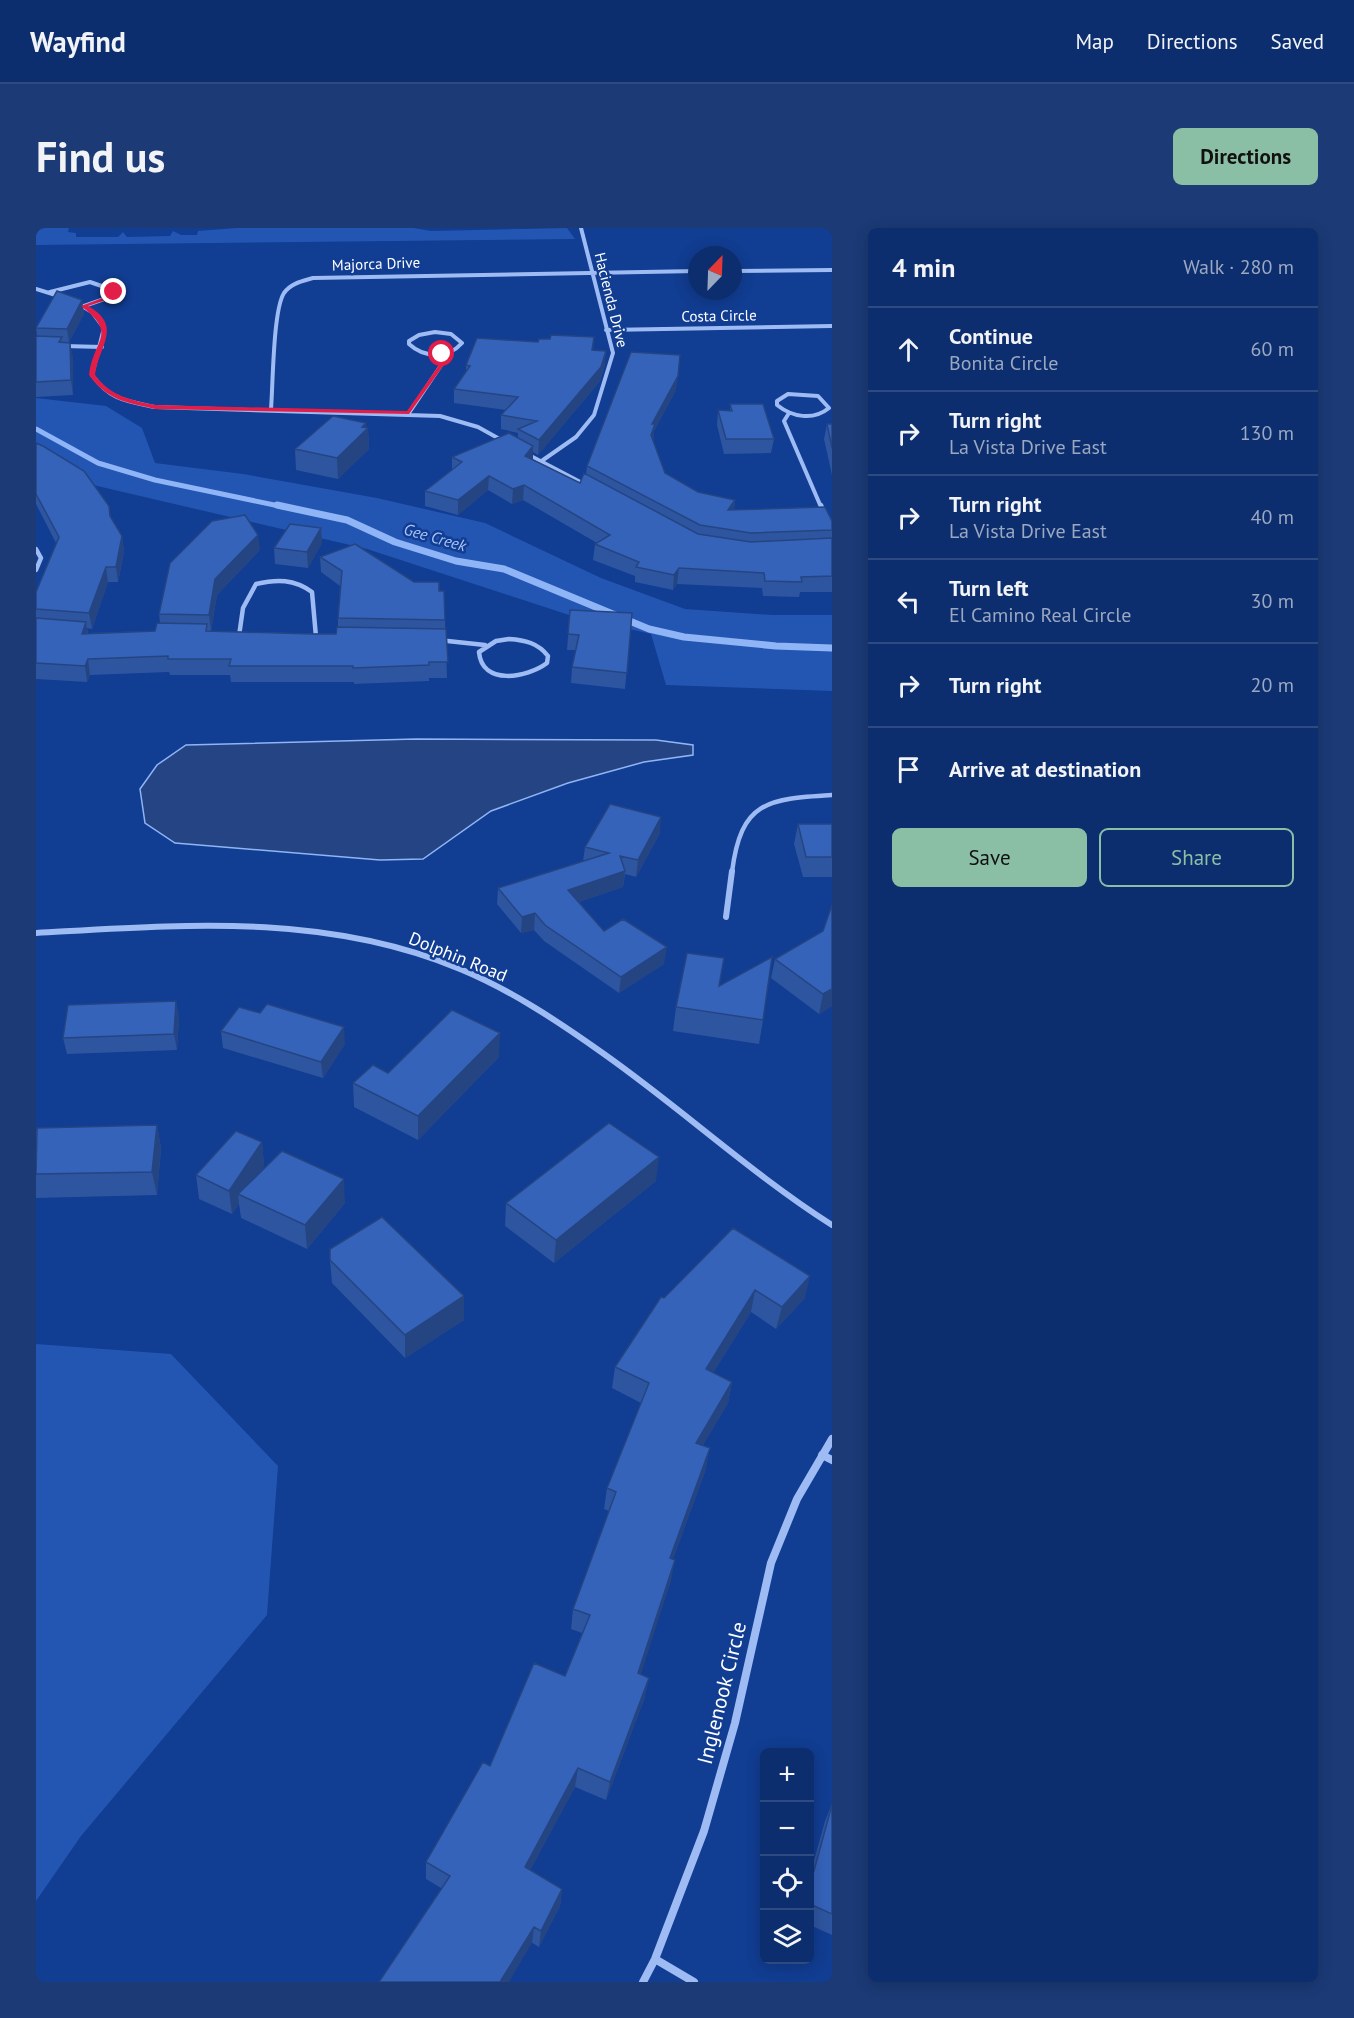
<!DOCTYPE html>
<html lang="en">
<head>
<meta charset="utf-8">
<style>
	:root { --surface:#0d2e6e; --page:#1b3a76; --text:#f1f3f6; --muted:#9aa8c2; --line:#2d4a81; --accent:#8abfa5 }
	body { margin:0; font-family:"PT Sans",sans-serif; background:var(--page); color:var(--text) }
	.controls { position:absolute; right:18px; bottom:18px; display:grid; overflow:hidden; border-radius:9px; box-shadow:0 3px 15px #0003 }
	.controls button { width:54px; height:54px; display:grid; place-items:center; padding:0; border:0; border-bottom:2px solid var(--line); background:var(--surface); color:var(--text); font:30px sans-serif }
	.compass { position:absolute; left:652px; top:18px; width:54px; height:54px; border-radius:50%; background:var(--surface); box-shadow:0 3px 15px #0003; rotate:23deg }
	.stop { position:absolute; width:18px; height:18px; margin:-14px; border:4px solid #e11d48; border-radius:50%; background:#fff }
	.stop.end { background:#e11d48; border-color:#fff; box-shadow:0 2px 6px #0008 }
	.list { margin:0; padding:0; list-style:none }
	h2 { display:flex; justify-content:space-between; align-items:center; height:78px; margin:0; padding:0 24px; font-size:26px }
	h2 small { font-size:20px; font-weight:400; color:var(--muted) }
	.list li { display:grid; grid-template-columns:39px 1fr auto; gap:18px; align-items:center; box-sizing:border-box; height:84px; padding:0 24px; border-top:2px solid var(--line) }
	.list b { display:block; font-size:22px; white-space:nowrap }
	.list p { margin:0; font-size:20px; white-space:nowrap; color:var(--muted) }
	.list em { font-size:20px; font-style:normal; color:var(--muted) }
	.actions { display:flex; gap:12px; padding:18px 24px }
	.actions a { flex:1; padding:14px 0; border:2px solid var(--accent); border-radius:9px; text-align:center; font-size:21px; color:var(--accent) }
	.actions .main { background:var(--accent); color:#111 }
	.icon { flex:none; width:33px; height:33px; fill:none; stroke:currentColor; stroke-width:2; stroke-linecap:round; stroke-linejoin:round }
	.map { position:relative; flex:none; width:796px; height:1754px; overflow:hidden; border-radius:9px }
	header { display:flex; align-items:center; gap:36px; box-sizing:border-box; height:84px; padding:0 30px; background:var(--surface); border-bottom:2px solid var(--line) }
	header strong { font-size:28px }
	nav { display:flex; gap:33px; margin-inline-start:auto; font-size:21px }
	.intro { display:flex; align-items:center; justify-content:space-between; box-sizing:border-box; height:144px; padding:0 36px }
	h1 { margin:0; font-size:42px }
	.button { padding:15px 27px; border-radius:9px; background:var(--accent); color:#111; font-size:21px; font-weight:700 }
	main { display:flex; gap:36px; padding:0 36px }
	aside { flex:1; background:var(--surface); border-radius:9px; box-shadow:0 3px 15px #0003 }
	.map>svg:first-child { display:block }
	.green { fill:#2355b2 }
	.water { fill:#244484; stroke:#8fb5f6; stroke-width:1.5 }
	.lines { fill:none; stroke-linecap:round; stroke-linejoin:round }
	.stream-far1 { stroke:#8fb5f6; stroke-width:5 }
	.stream { stroke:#8fb5f6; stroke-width:7 }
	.minor-far3 { stroke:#9ebcf3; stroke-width:4 }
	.minor-far2 { stroke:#9ebcf3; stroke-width:4.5 }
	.minor-far1 { stroke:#9ebcf3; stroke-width:6 }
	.minor { stroke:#9ebcf3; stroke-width:8 }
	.wall { fill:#2e55a0 }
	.shaded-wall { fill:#254582 }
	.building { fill:#3563ba; stroke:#254582; stroke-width:1.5 }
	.route { fill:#e11d48 }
	.labels { text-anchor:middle; stroke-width:5; stroke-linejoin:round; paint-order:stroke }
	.far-street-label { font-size:15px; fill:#fff; stroke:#113d92 }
	.far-water-label { font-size:16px; font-style:italic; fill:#aac6fa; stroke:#113d92 }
	.street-label { font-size:18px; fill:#fff; stroke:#113d92 }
	.near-street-label { font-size:21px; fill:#fff; stroke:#113d92 }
</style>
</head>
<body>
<header>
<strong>Wayfind</strong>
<nav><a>Map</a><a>Directions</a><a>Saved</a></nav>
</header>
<div class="intro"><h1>Find us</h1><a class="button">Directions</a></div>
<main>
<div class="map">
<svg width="796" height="1754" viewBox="0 0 796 1754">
	<rect width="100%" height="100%" fill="#113d92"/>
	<path class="green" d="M0 0H33L32 4 40 5V9H82L87 4 91 9 134 8 137 3 145 7H161L162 3 201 0H378L395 3 531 0 539 11 0 17Z
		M0 170 70 178 106 200 119 235 207 246 341 270 449 295 565 350 649 381 737 387H796V463L630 457 615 406 533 387 331 321 57 257 0 219Z
		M0 1116 135 1126 242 1238 231 1387 45 1608 0 1673Z"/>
	<path class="water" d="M380 511 620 512 657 517V527L608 534 532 555 455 583 387 631 344 632 139 615 109 595 104 561 121 537 150 517Z"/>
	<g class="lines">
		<path class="stream-far1" d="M0 201 62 235 119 252 248 279"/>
		<path class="stream" d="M241 277 311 292 359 314 420 333 468 341 613 401 648 409 740 418 796 420"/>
		<path class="minor-far3" d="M697 43 796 42
			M0 61 26 69
			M14 64 54 54 77 62 74 69 48 78
			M41 75 56 84 68 100 56 147C74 172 90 173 119 179L404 188 442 199 469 214
			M570 102 796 98
			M399 104 415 106 426 115C412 131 388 130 373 116V113L383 107Z
			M28 118 66 119
			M752 166 782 168 793 180C777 193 756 189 741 177V173Z
			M235 181C237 157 237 82 248 65 255 55 267 53 277 50L661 43
			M373 185 414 124
			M753 185 748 193 785 279
			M491 226 550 257
			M507 232 540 209 558 187 577 125 545 0"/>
		<path class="minor-far2" d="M785 277 788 285
			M0 321 5 330 0 342
			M203 408 207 380 220 356C241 351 258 351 276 364L280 409
			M473 411C489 412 502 415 512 428L511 435C491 450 446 458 443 424L460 413Z
			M402 412 449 417
			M696 644C705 573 731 571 796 567"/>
		<path class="minor-far1" d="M690 689 696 643
			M0 705C144 697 288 684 424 741 475 762 523 794 568 826 646 881 716 946 796 997"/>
		<path class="minor" d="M786 1227 796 1232
			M619 1731 658 1754
			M607 1754 619 1731 668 1603 699 1495 735 1335 761 1271 796 1211"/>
	</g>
	<path class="wall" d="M46 72 48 86 33 114H27L37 129V167L0 169V108H1L0 99Z
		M558 109 557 122 569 137 564 153 502 227 497 224V232L544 255 550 247 551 238 640 162 618 203 617 213 629 245 662 264 699 272 698 282 796 293V364H764L763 369 727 368 726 360 641 356 637 362 599 354V348L557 332 559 316 561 315 487 272 476 276 452 262 422 287 389 278V263L416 242V229L482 210V205L465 201V187L470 182 418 175V161L430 143V137L502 114 514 111Z
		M694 176 738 211 735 225 688 226 681 197 682 182 694 183Z
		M791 196H796V247L788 211Z
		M331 200H332L333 221 302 251 260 242 259 221Z
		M0 215 73 278 75 290 86 308 88 324 82 354H72L56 401 51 400 52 405 119 403 124 395 123 386 224 322 181 367 175 403 300 406 302 399V390L304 358 285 344 284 329 378 354 403 363 409 392 411 450H393V453L318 456V454H195L194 447H134L133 444 54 447 51 454 0 451V364L20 315 0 276Z
		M285 300 286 315 272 340 239 336 238 320Z
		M534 382 596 385 589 461 535 455 536 439 540 422H531Z
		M762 596H796V649H767L758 616Z
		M624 605 600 649 589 646 587 659 543 674 568 703 628 736 583 765 508 713 498 702 485 705 461 676 462 660 547 633 549 619Z
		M796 677V778L783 786 735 750 739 731 787 703Z
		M683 758 727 792 723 816 637 803 640 779Z
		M140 773 143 790 141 822 31 826 27 810Z
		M185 803 309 816 287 850 187 820Z
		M463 829 382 912 318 879 317 855 352 845Z
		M121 897 125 921 121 967 0 970V903Z
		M226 914 228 938 223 946 309 975 271 1021 205 990 203 976 196 986 163 971 160 947Z
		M620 953 518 1035 469 998 470 975Z
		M697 1000 769 1070 740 1101 715 1084 677 1145 696 1154 692 1175 667 1217 670 1241 637 1331 635 1352 604 1446 609 1469 570 1572 539 1559 494 1642 526 1661 524 1678 503 1719 390 1651V1634L454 1538 529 1448 546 1405 535 1401 537 1381 573 1283 568 1281 571 1260 605 1175 576 1160 579 1139 628 1070Z
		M294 1032 428 1068V1092L369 1130 296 1055Z
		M796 1576V1707L774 1697V1647L789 1593Z"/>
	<path class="shaded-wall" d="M46 72 48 86 33 114 31 101Z
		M34 115 37 129V167L35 152Z
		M570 123 569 137 564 153 502 227 503 212Z
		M642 148 640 162 618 203V211L613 222 616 196Z
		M330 195 331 202 332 200 333 221 302 251 301 230Z
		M497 218V233L489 228Z
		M453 248 452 262 422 287V272Z
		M488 257 487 272 476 276 477 261Z
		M699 272 697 287 692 282Z
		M285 300 286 315 272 340 271 324Z
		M222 307 224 322 181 367 175 403 173 387 179 351Z
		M86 308 88 324 82 354 80 339Z
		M70 339 72 354 56 401 53 385Z
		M643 340 641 356 637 362 638 347Z
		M50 394 52 410 46 406Z
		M52 431 54 447 51 454 49 438Z
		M625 589 624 605 600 649 602 632Z
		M589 643 587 659 531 678 532 662Z
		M499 685 498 702 485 705 486 689Z
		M631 719 628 736 583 765 585 749Z
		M796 761V778L783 786 787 766Z
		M140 773 143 790 141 822 138 806Z
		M308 799 309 816 287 850 285 834Z
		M464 805 463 829 382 912V888Z
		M121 897 125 921 121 967 116 944Z
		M226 914 228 938 208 969 202 966 203 976 196 986 193 963Z
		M623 929 620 953 518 1035 520 1012Z
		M308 951 309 975 271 1021 269 997Z
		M774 1048 769 1070 740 1101 746 1079Z
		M719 1062 715 1084 666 1163 670 1141Z
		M428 1068V1092L369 1130V1107Z
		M696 1154 692 1175 656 1236 660 1215Z
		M674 1220 670 1241 630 1350 634 1330Z
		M639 1332 635 1352 599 1465 602 1445Z
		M613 1450 609 1469 570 1572 574 1554Z
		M542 1540 539 1559 487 1656 489 1639Z
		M526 1661 524 1678 503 1719 505 1703Z
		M498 1699 496 1715 473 1754H464Z"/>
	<path class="building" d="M21 63 46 72 31 101 0 100Z
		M515 107 558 109 556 122 570 123 565 139 503 212 482 201 501 193 465 187 482 169 418 161 434 138 430 137 441 110 502 114 503 111H514Z
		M0 108 26 109 23 114 34 115 35 152 0 154Z
		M595 124 644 127 642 148 616 196H619L615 207 629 245 662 264 699 272 692 282 789 279 796 293V302L715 305 664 297 551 238Z
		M694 176H727L738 211H690L682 182 696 183Z
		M297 188 330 195 326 199 332 200 301 230 259 221Z
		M791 196H796V220Z
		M473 205 497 218 489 228 544 255 548 245 662 306 715 314 796 310V348L765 349 766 354 729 353 728 345 643 340 638 347 600 339 603 334 559 316 574 307 488 257 477 261 453 248 422 272 389 263 426 234 416 229Z
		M0 215 7 218 48 243 73 278 74 288 86 308 80 339H70L53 385 0 381V364L23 309 0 266Z
		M209 287 222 307 179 351 173 387 123 386 134 335 176 293Z
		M254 296 285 300 271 324 238 320Z
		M319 316 378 354H403V363H408L409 392 302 390 306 343 284 329Z
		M534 382 596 385 591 445 536 439 543 407 532 406Z
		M0 390 50 394 46 406 119 403 121 395 171 396 170 403 277 406H300L301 399 410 401 412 434H393V437L317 440V438H193L195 431H132V428L52 431 49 438 0 435Z
		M574 576 625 589 602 632 584 628 589 643 532 662 568 703 587 691 631 719 585 749 509 697 499 685 486 689 462 660 573 625 549 619Z
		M762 596H796V629H770Z
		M796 677V761L787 766 739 731 787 703Z
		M651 725 688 730 683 758 736 729 727 792 640 779Z
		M140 773 138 806 27 810 32 777Z
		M231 776 308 799 285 834 185 803 203 779 224 785Z
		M416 782 464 805 382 888 317 855 337 837 352 845Z
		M573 895 623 929 520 1012 470 975Z
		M121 897 116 944 0 946 1 900Z
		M200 903 226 914 193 963 160 947Z
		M246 923 308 951 269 997 202 966Z
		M346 989 428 1068 369 1107 294 1032V1021Z
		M697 1000 774 1048 746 1079 719 1062 670 1141 696 1154 660 1215 674 1220 634 1330 639 1332 602 1445 613 1450 574 1554 542 1540 489 1639 526 1661 505 1703 498 1699 464 1754H343L414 1648 390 1634 447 1534 454 1538 498 1435 529 1448 554 1387 537 1381 580 1264 571 1260 613 1155 579 1139 625 1069 628 1070Z
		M796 1577V1686L774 1676V1657Z"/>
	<path class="route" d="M76 63 80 64 76 70 52 78C88 98 62 119 59 147 74 168 95 172 119 177L371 183 410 127H404V125L417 124 373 186 119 181C90 174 72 173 53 147 57 111 83 107 45 78L72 68Z"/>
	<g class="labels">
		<g class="far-street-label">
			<text transform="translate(340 36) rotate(-2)" y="5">Majorca Drive</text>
			<text transform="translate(575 72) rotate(76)" y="5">Hacienda Drive</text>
			<text transform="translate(683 88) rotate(-1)" y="5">Costa Circle</text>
		</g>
		<g class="far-water-label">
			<text transform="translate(399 309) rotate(16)" y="6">Gee Creek</text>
		</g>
		<g class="street-label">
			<text transform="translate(422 729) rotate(22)" y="6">Dolphin Road</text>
		</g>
		<g class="near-street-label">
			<text transform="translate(686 1465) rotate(-76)" y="7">Inglenook Circle</text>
		</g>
	</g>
</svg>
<div class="controls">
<button>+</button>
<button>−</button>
<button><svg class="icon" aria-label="locate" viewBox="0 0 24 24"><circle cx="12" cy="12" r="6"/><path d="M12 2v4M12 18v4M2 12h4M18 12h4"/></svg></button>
<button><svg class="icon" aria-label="layers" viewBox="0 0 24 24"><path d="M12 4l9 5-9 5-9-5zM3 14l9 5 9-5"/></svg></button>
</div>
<svg class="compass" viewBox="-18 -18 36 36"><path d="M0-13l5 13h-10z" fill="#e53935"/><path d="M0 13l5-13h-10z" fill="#9aa8c2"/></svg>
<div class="stop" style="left:406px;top:126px"></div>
<div class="stop end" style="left:78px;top:64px"></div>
</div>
<aside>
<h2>4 min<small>Walk · 280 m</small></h2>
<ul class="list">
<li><svg class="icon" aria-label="ahead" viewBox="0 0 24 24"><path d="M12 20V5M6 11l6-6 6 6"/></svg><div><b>Continue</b><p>Bonita Circle</p></div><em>60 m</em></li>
<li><svg class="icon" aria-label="right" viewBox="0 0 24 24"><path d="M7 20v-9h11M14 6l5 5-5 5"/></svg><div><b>Turn right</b><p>La Vista Drive East</p></div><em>130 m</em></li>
<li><svg class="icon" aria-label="right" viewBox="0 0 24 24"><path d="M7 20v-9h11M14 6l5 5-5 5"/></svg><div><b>Turn right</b><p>La Vista Drive East</p></div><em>40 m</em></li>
<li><svg class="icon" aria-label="left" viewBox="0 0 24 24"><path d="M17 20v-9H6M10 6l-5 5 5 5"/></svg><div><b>Turn left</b><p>El Camino Real Circle</p></div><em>30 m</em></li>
<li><svg class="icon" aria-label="right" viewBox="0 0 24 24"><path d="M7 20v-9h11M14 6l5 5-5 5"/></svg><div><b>Turn right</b></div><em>20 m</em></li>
<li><svg class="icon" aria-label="arrive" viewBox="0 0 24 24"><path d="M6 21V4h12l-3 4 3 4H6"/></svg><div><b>Arrive at destination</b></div></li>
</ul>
<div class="actions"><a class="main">Save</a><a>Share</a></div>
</aside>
</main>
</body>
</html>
